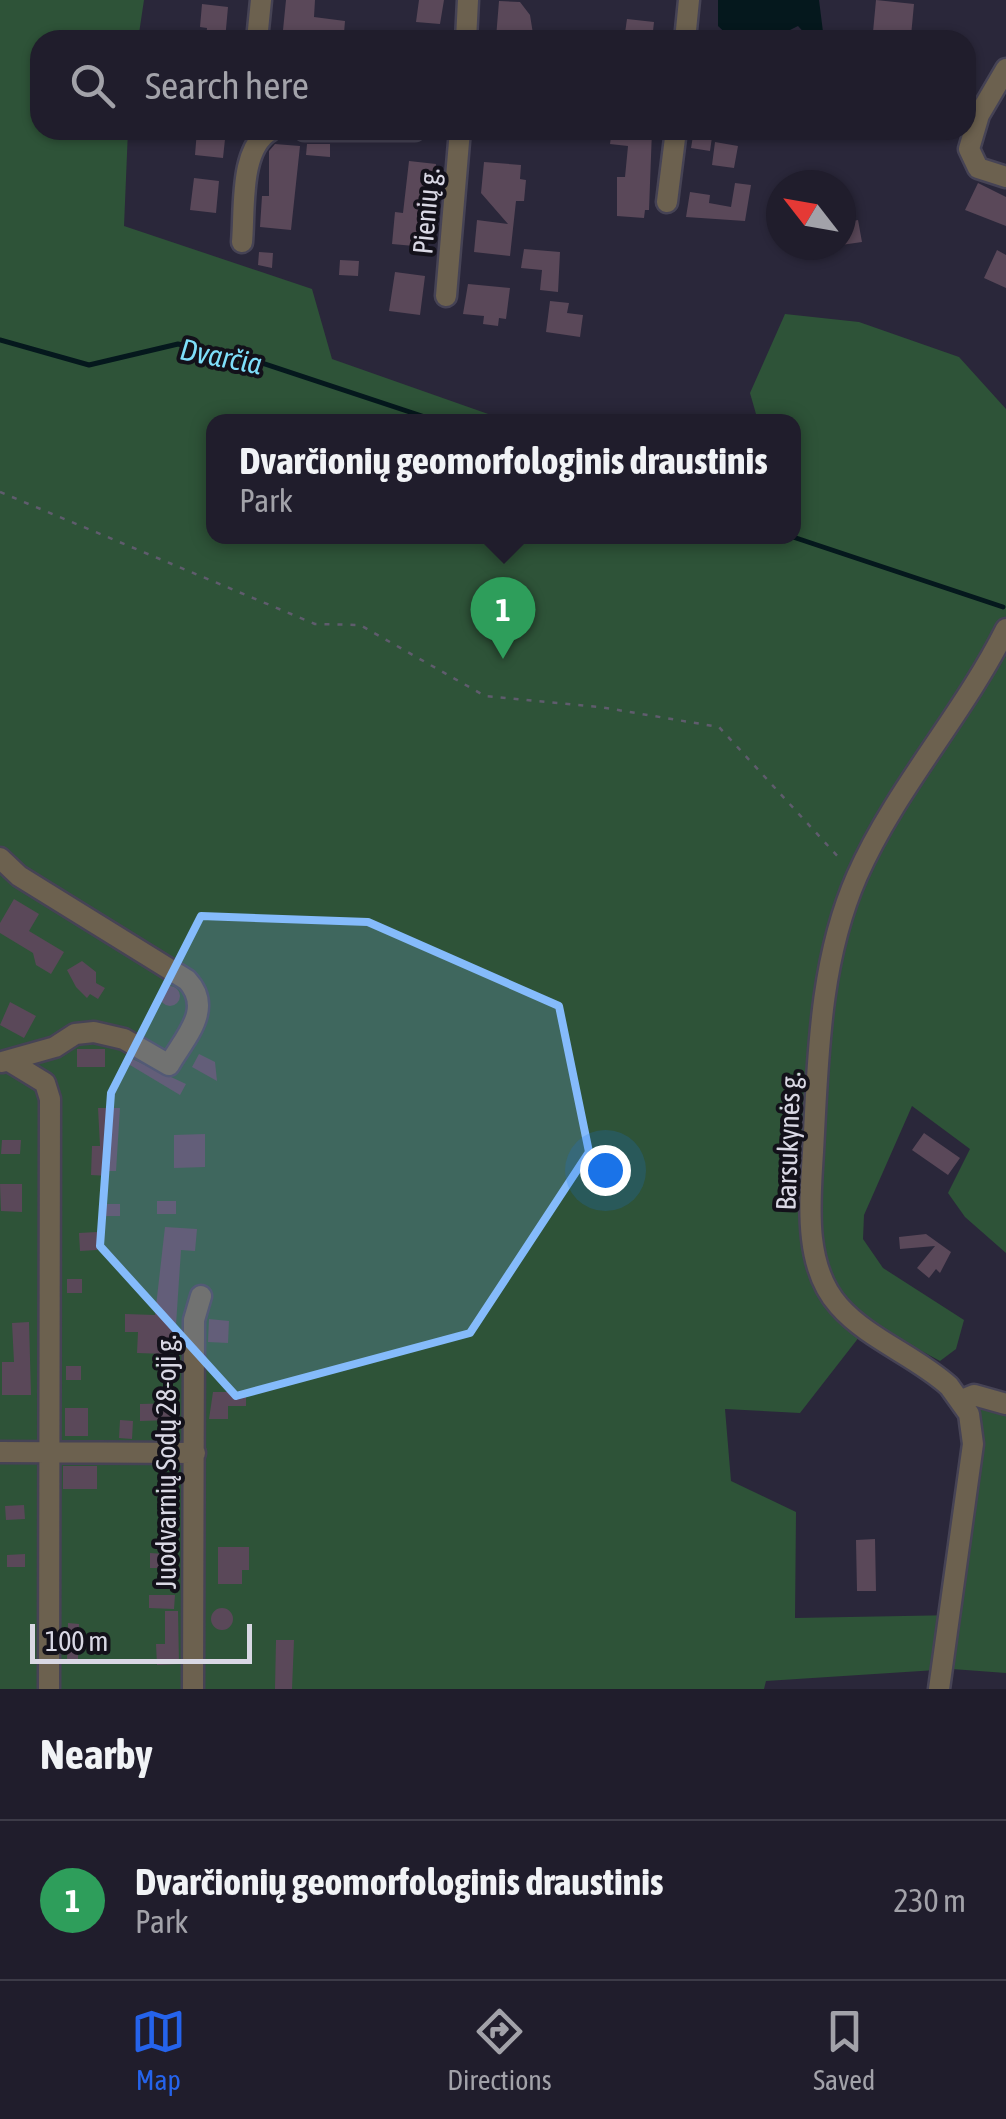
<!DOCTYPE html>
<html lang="en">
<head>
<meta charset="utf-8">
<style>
	:root { --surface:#201d2c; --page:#282634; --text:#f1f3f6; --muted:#a2a2a9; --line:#3d3b48; --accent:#2563eb }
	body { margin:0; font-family:"Asap Condensed",sans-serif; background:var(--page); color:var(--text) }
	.compass { position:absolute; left:766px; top:170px; width:90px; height:90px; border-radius:50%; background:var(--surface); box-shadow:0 2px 8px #0004; rotate:301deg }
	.scale { position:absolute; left:30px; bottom:25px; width:222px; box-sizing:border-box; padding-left:10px; border:5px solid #d9d8e4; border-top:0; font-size:28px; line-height:35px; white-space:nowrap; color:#d9d8e4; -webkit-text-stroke:8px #13111a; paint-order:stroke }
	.you { position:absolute; left:605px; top:1170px; width:35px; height:35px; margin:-25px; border:8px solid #fff; border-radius:50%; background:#1a73e8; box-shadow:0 0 0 15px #1a73e833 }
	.badge { display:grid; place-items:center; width:65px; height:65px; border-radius:50%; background:var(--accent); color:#fff; font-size:32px; font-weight:700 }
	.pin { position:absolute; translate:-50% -82px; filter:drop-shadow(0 2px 5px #0008) }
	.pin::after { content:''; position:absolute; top:52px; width:35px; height:30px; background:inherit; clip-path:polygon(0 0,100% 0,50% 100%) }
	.popup { position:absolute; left:206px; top:414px; width:595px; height:130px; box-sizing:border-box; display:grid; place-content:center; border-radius:20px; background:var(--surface); filter:drop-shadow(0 2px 8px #0005); font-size:32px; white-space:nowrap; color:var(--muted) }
	.popup b { font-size:38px; color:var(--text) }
	.popup::after { content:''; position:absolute; left:50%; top:100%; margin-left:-20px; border:20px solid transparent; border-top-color:var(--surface) }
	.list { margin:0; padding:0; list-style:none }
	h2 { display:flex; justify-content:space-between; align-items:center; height:130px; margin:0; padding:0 40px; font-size:42px }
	h2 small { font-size:32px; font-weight:400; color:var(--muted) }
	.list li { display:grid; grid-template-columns:65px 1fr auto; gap:30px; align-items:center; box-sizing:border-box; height:160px; padding:0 40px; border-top:2px solid var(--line) }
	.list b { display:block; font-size:38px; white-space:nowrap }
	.list p { margin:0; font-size:32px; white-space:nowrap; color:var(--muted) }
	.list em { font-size:32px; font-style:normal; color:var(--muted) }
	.icon { flex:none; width:55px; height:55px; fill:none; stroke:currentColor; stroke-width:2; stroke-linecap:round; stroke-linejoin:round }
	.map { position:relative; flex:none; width:1006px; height:1689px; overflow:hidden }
	.search { position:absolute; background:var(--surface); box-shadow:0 2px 8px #0004; left:30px; right:30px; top:30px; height:110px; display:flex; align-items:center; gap:25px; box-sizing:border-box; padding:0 35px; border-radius:30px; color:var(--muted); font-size:38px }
	.sheet { height:290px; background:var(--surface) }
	nav { display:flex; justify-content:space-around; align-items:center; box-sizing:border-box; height:140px; border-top:2px solid var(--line); background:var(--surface); font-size:28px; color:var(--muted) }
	nav a { display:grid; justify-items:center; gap:5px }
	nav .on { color:var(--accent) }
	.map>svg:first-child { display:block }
	.green { fill:#2e5338 }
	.water { fill:#05181d }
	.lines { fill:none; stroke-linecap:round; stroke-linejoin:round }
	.stream { stroke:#05181d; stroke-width:5 }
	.building { fill:#5a4859 }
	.minor-casing { stroke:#464355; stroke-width:25 }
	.path { stroke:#5f5c6d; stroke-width:2.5; stroke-dasharray:5 8; stroke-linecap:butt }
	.minor { stroke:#6c614f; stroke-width:20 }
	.marked { fill:#85bbfb; fill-opacity:0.2; stroke:#85bbfb; stroke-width:8; stroke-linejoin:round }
	.labels { text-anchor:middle; stroke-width:8; stroke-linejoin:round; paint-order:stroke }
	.street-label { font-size:28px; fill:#d9d8e4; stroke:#13111a }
	.water-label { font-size:30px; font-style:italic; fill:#7edefa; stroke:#13111a }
</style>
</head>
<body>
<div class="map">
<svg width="1006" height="1689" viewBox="0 0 1006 1689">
	<rect width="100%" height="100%" fill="#2a273a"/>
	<path class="green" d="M0 0H144L138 40H40V130H128L124 226 312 289 332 359 508 421 213 422V536H793V422L758 421 750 393 785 314 859 322 959 357 1006 409V1253L965 1217 948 1193 970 1149 912 1106 864 1215 863 1239 883 1268 964 1320 956 1349 940 1361 870 1323 800 1413 725 1409 731 1481 796 1512 795 1618 958 1615 982 1452 980 1405 1006 1415V1673L952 1669 766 1681 764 1689H0Z"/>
	<path class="water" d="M718 0H819L824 40H811L798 26 770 40H733L718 26Z"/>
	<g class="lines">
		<path class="stream" d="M0 340 89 365 178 344 247 358 440 422
			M790 536 1003 607"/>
	</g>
	<path class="building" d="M286 0H315L314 17 345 21 344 33 316 30 315 40H282Z
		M419 0H444L440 24 416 22Z
		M876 0 914 4 911 36 873 32Z
		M499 1 520 2 530 15 534 40 496 38Z
		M202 4 228 7 225 40 206 38 207 28 200 27Z
		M627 19 654 22 652 40H624Z
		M197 130H226L223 158 195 155Z
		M612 130H652L649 210H645L644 218 617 216V177H625L628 146 610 144Z
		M694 130H713L710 151 691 148Z
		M715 142 738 146 734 168 712 165Z
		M275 144 300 146 291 230 260 227 262 196H269V151Z
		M307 144H330V157L306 155Z
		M409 161 436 164 432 201H426L425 247 392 244 395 212 403 213Z
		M484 162 521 165 520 179 526 180 524 201H516L510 256 474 252 477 220 508 224 481 193Z
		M194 178 219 181 216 213 190 210Z
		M735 183 751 185 745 221 686 217 690 192 710 195 709 203 731 207Z
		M978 183 1006 197V226L965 210Z
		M851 213 853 221 858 220 862 242 841 245V215Z
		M524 249 560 252 558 292 540 290 542 270 521 268Z
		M997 250 1006 255V288L984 278Z
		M259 252 273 253 272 268 258 265Z
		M340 260 359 261 358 276 339 275Z
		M395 272 425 276 420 315 389 311Z
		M468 284 510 288 506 319 499 318 498 326 483 324 484 316 463 314Z
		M550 301 569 303 567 313 583 315 580 337 546 332Z
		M14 899 39 914 29 931 64 952 51 974 36 965 33 953 0 933V923Z
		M82 961 96 972V983L105 988 98 999 90 994 87 998 76 987 67 970Z
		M160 996a10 10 0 1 1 20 0a10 10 0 1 1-20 0Z
		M10 1002 36 1016 24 1038 0 1025Z
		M77 1049H105V1067H77Z
		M199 1054 215 1062 217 1081 192 1067Z
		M128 1057 186 1084 180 1095 125 1062Z
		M98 1108H120L116 1171H109V1176L91 1175 92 1146H100Z
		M924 1133 960 1158 948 1175 912 1150Z
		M205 1134V1167L174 1168V1135Z
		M2 1140H21L20 1154H1Z
		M0 1184H22V1212L1 1211Z
		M157 1201H176V1214H157Z
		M105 1204H120V1216H105Z
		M165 1227 197 1229 195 1251 181 1250 175 1340 166 1339V1354L137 1353 138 1332H125V1314L155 1315Z
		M97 1232V1250L80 1251 79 1233Z
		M926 1234 951 1252 940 1273 936 1269 929 1278 917 1268 935 1246 900 1249 899 1237Z
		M67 1279H82V1293H67Z
		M209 1319 229 1321 228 1343 208 1342Z
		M29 1322 31 1395H2V1362H14L12 1323Z
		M66 1366H81V1380H66Z
		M213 1392H246V1406H228V1419H209Z
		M180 1403V1416L171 1420 140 1421V1404Z
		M65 1408H88V1436H65Z
		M120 1420 133 1421 132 1439 119 1438Z
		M63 1466H97V1489H63Z
		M24 1505 25 1519 6 1520 5 1506Z
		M875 1539 876 1591H857L856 1540Z
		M218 1547H249V1570H242V1584H218Z
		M150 1553 164 1554 163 1568H150Z
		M25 1554V1567H7V1555Z
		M149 1595H175L174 1609 149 1608Z
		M211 1619a11 11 0 1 1 22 0a11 11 0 1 1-22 0Z
		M165 1611H178L179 1664 157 1665 156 1644H165Z
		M68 1623 79 1624 78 1659H67Z
		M276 1640H294L292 1689H275Z"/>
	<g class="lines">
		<g class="minor-casing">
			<path id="minor" d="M257 40 261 0
				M466 40 468 0
				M685 40 689 0
				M1006 69 979 115 969 149 978 168 1006 177
				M304 130H415
				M667 202 676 130
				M242 242C245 209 239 148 271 130
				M446 296 460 130
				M0 858 19 876 187 980C214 1009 185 1037 169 1065L124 1039 94 1032 75 1034 55 1047 2 1062
				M9 1061 45 1083 50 1099 49 1689
				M962 1400 974 1395 1006 1404
				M0 1452 195 1453
				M193 1689 194 1320 201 1296
				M939 1689 973 1444 969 1414 949 1386C916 1356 868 1339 839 1306 803 1266 810 1201 813 1152 818 1060 819 962 857 876 896 788 963 715 1006 629"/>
		</g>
		<path class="path" d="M0 492 315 624 360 625 485 696 600 707 719 727 842 861"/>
		<use href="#minor" class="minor"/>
	</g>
	<path class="marked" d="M201 916 368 922 559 1006 589 1152 470 1333 236 1396 100 1246 111 1093Z"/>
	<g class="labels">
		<g class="street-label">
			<text transform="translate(426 211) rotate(-85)" y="10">Pienių g.</text>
			<text transform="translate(788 1141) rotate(-88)" y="10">Barsukynės g.</text>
			<text transform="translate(166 1462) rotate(-90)" y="10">Juodvarnių Sodų 28-oji g.</text>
		</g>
		<g class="water-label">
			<text transform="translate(221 357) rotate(11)" y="10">Dvarčia</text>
		</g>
	</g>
</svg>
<svg class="compass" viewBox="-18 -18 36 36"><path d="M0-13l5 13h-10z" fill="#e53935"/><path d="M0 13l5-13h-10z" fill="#a2a2a9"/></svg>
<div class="scale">100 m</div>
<div class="you"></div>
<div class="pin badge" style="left:503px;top:659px;background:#2e9e5b">1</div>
<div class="popup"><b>Dvarčionių geomorfologinis draustinis</b>Park</div>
<div class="search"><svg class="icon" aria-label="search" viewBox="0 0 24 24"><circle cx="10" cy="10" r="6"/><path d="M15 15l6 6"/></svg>Search here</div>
</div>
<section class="sheet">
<h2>Nearby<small></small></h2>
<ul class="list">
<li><span class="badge" style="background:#2e9e5b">1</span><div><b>Dvarčionių geomorfologinis draustinis</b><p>Park</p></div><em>230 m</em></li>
</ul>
</section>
<nav>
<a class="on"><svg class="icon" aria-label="map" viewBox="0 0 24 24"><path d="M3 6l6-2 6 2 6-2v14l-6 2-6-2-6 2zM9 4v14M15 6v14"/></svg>Map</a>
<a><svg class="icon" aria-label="directions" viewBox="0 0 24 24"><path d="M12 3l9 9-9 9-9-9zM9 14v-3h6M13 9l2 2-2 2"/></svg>Directions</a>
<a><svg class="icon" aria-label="saved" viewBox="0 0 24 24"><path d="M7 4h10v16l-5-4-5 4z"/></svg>Saved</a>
</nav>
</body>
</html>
